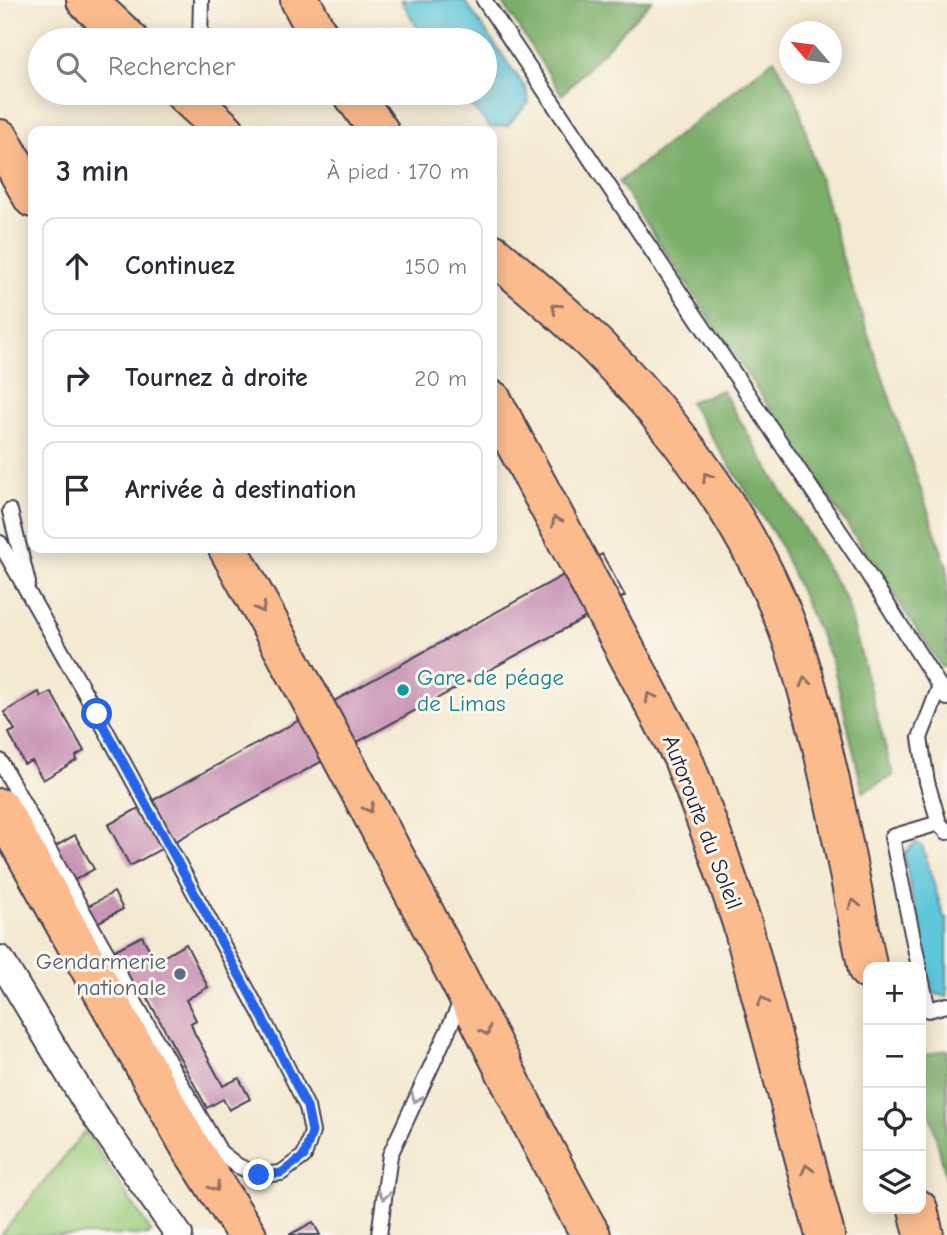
<!DOCTYPE html>
<html lang="fr">
<head>
<meta charset="utf-8">
<style>
	:root { --surface:#fff; --page:#f7f7f7; --text:#2b2b33; --muted:#7c7c81; --line:#e1e1e2 }
	body { margin:0; font-family:"Comic Neue",sans-serif; background:var(--page); color:var(--text) }
	.controls { position:absolute; right:21px; bottom:21px; display:grid; overflow:hidden; border-radius:14px; box-shadow:0 4px 18px #0003 }
	.controls button { width:63px; height:63px; display:grid; place-items:center; padding:0; border:0; border-bottom:2px solid var(--line); background:var(--surface); color:var(--text); font:35px sans-serif }
	.compass { position:absolute; left:779px; top:21px; width:63px; height:63px; border-radius:50%; background:var(--surface); box-shadow:0 4px 18px #0003; rotate:298deg }
	.stop { position:absolute; width:21px; height:21px; margin:-16px; border:5px solid #2563eb; border-radius:50%; background:#fff }
	.stop.end { background:#2563eb; border-color:#fff; box-shadow:0 2px 7px #0008 }
	.list { margin:0; padding:0; list-style:none }
	h2 { display:flex; justify-content:space-between; align-items:center; height:91px; margin:0; padding:0 28px; font-size:30px }
	h2 small { font-size:23px; font-weight:400; color:var(--muted) }
	.list li { display:grid; grid-template-columns:46px 1fr auto; gap:21px; align-items:center; box-sizing:border-box; height:98px; margin:0 14px 14px; padding:0 14px; border:2px solid var(--line); border-radius:14px }
	.list b { display:block; font-size:26px; white-space:nowrap }
	.list em { font-size:23px; font-style:normal; color:var(--muted) }
	.icon { flex:none; width:38px; height:38px; fill:none; stroke:currentColor; stroke-width:2; stroke-linecap:round; stroke-linejoin:round }
	.map { position:relative; flex:none; width:947px; height:1235px; overflow:hidden }
	.search { position:absolute; background:var(--surface); box-shadow:0 4px 18px #0003; left:28px; top:28px; width:469px; height:77px; display:flex; align-items:center; gap:18px; box-sizing:border-box; padding:0 24px; border-radius:38px; color:var(--muted); font-size:26px }
	.panel { position:absolute; background:var(--surface); box-shadow:0 4px 18px #0003; left:28px; top:126px; width:469px; height:427px; border-radius:14px }
	.map>svg:first-child { display:block }
	.green { fill:#99ca79; stroke:#5e765a; stroke-width:2 }
	.forest { fill:#7aae69; stroke:#4e6852; stroke-width:2 }
	.water { fill:#5ec7da; stroke:#40748a; stroke-width:2 }
	.building { fill:#c792b4 }
	.lines { fill:none; stroke-linecap:round; stroke-linejoin:round }
	.lane-casing { stroke:#424052; stroke-width:18 }
	.street-casing { stroke:#424052; stroke-width:30 }
	.highway-casing { stroke:#424052; stroke-width:42 }
	.lane { stroke:#fff; stroke-width:14 }
	.street { stroke:#fff; stroke-width:26 }
	.highway { stroke:#fbbb8d; stroke-width:38 }
	.oneway { stroke:#8e6e64 }
	.oneway2 { stroke:#9c9ca7 }
	.route { stroke:#2563eb; stroke-width:9 }
	.culture-dot { fill:#0f9aa8; stroke:#fbf7ec; stroke-width:2.5 }
	.service-dot { fill:#5c6f8a; stroke:#fbf7ec; stroke-width:2.5 }
	.labels { text-anchor:middle; stroke-width:6; stroke-linejoin:round; paint-order:stroke }
	.culture-label { font-size:23px; fill:#0d838f; stroke:#fbf7ec; text-anchor:start }
	.street-label { font-size:23px; fill:#22223b; stroke:#fbf7ec }
	.service-label { font-size:23px; fill:#4e5e75; stroke:#fbf7ec; text-anchor:end }
</style>
</head>
<body>
<div class="map">
<svg width="947" height="1235" viewBox="0 0 947 1235">
	<rect width="100%" height="100%" fill="#fbf7ec"/>
	<filter id="ink" filterUnits="userSpaceOnUse"><feTurbulence type="fractalNoise" baseFrequency=".0143" numOctaves="2"/><feDisplacementMap in="SourceGraphic" scale="14" xChannelSelector="R" yChannelSelector="G"/><feConvolveMatrix kernelMatrix="1 2 1 2 8 2 1 2 1" color-interpolation-filters="sRGB"/></filter>
	<filter id="wash" filterUnits="userSpaceOnUse"><feTurbulence type="fractalNoise" baseFrequency=".00686" numOctaves="4" result="noise"/><feDisplacementMap in="SourceGraphic" scale="28" xChannelSelector="R" yChannelSelector="G"/><feGaussianBlur stdDeviation="1.57" result="paint"/><feColorMatrix in="noise" values="0 0 0 0 0 0 0 0 0 0 0 0 0 0 0 0 0 1.4 0 .05"/><feComposite in="paint" operator="in"/></filter>
	<g filter="url(#wash)">
		<rect width="100%" height="100%" fill="#f4e9d1"/>
		<path class="green" d="M85 1131 151 1232 148 1235H1Z"/>
		<path class="forest" d="M501 0H652L562 95Z
			M774 59 796 98 844 263 947 567V667L941 666 619 182Z
			M722 390 847 602 893 776 863 792 833 664 777 539 689 402Z
			M947 1050V1182L921 1076V1056Z"/>
		<path class="water" d="M401 0H464L526 89 529 102 507 126 490 127 459 93H485V40H425Z
			M916 842 923 848 944 918H947V997L930 992 904 854Z"/>
		<g id="blocks">
			<path class="building" d="M602 554 625 596 130 866 108 825Z
				M39 692 41 697 51 692 84 751 76 756 77 760 43 780 32 761 24 764 9 733 15 730 4 712Z
				M75 835 94 869 71 882 53 848Z
				M114 892 123 909 95 924 87 907Z
				M142 936 156 961 186 944 208 987 186 1000 196 1020 191 1023 194 1032 223 1086 239 1078 250 1099 229 1110 223 1099 207 1108 142 988 133 992 111 952Z
				M313 1222 320 1235H289Z"/>
		</g>
	</g>
	<g filter="url(#ink)">
		<use href="#blocks" fill-opacity="0" stroke="#424052" stroke-width="2"/>
		<g class="lines">
			<g class="lane-casing">
				<path id="lane" d="M484 0 859 560 947 698
					M200 40 201 0
					M10 511 28 583
					M0 543 97 714 262 1017 307 1107 312 1132 304 1156 281 1173 259 1175 238 1166 220 1152 77 901 0 761
					M940 686 920 738 927 782 939 823 947 832
					M919 967 892 837 939 823
					M921 977 928 1010 947 1005
					M379 1235 390 1155 462 1000"/>
			</g>
			<g class="street-casing">
				<path id="street" d="M0 959 87 1104 179 1235"/>
			</g>
			<g class="highway-casing">
				<path id="highway" d="M86 0 129 40
					M300 0 321 40
					M184 93 225 131
					M352 93 379 131
					M0 139 33 198
					M492 253C521 278 551 302 579 329 674 419 760 535 799 661 830 762 847 867 868 970
					M492 400 682 756 718 852 742 923 825 1235
					M228 548C309 695 388 842 465 991 507 1072 545 1156 591 1235
					M0 808 189 1145 247 1235
					M918 1209 924 1235"/>
			</g>
			<use href="#lane" class="lane"/>
			<use href="#street" class="street"/>
			<use href="#highway" class="highway"/>
		</g>
		<defs><path id="oneway-chevron" d="M-2-3.5L2.5 0L-2 3.5" fill="none" stroke-width="1.6" stroke-linecap="round" stroke-linejoin="round" transform="scale(1.75)"/></defs>
		<g class="oneway">
			<use href="#oneway-chevron" transform="translate(556 308) rotate(-139)"/>
			<use href="#oneway-chevron" transform="translate(707 477) rotate(-123)"/>
			<use href="#oneway-chevron" transform="translate(556 521) rotate(-118)"/>
			<use href="#oneway-chevron" transform="translate(261 608) rotate(61)"/>
			<use href="#oneway-chevron" transform="translate(805 682) rotate(-105)"/>
			<use href="#oneway-chevron" transform="translate(650 697) rotate(-118)"/>
			<use href="#oneway-chevron" transform="translate(369 808) rotate(62)"/>
			<use href="#oneway-chevron" transform="translate(854 904) rotate(-102)"/>
			<use href="#oneway-chevron" transform="translate(763 1001) rotate(-105)"/>
			<use href="#oneway-chevron" transform="translate(486 1031) rotate(64)"/>
			<use href="#oneway-chevron" transform="translate(807 1169) rotate(-105)"/>
			<use href="#oneway-chevron" transform="translate(215 1187) rotate(58)"/>
		</g>
		<g class="oneway2">
			<use href="#oneway-chevron" transform="translate(416 1098) rotate(115)"/>
			<use href="#oneway-chevron" transform="translate(384 1195) rotate(98)"/>
		</g>
	</g>
	<g class="lines" filter="url(#ink)">
		<path class="route" d="M97 714 262 1017 307 1107 312 1132 304 1156 281 1173 259 1175"/>
	</g>
	<circle class="culture-dot" cx="403" cy="690" r="7"/>
	<circle class="service-dot" cx="180" cy="974" r="7"/>
	<g class="labels">
		<g class="culture-label">
			<text x="417" y="685">Gare de péage<tspan x="417" dy="26">de Limas</tspan></text>
		</g>
		<g class="street-label">
			<text transform="translate(703 822) rotate(69)" y="8">Autoroute du Soleil</text>
		</g>
		<g class="service-label">
			<text x="166" y="969">Gendarmerie<tspan x="166" dy="26">nationale</tspan></text>
		</g>
	</g>
</svg>
<div class="controls">
<button>+</button>
<button>−</button>
<button><svg class="icon" aria-label="locate" viewBox="0 0 24 24"><circle cx="12" cy="12" r="6"/><path d="M12 2v4M12 18v4M2 12h4M18 12h4"/></svg></button>
<button><svg class="icon" aria-label="layers" viewBox="0 0 24 24"><path d="M12 4l9 5-9 5-9-5zM3 14l9 5 9-5"/></svg></button>
</div>
<svg class="compass" viewBox="-18 -18 36 36"><path d="M0-13l5 13h-10z" fill="#e53935"/><path d="M0 13l5-13h-10z" fill="#7c7c81"/></svg>
<div class="stop" style="left:97px;top:714px"></div>
<div class="stop end" style="left:259px;top:1175px"></div>
<div class="search"><svg class="icon" aria-label="search" viewBox="0 0 24 24"><circle cx="10" cy="10" r="6"/><path d="M15 15l6 6"/></svg>Rechercher</div>
<section class="panel">
<h2>3 min<small>À pied · 170 m</small></h2>
<ul class="list">
<li><svg class="icon" aria-label="ahead" viewBox="0 0 24 24"><path d="M12 20V5M6 11l6-6 6 6"/></svg><div><b>Continuez</b></div><em>150 m</em></li>
<li><svg class="icon" aria-label="right" viewBox="0 0 24 24"><path d="M7 20v-9h11M14 6l5 5-5 5"/></svg><div><b>Tournez à droite</b></div><em>20 m</em></li>
<li><svg class="icon" aria-label="arrive" viewBox="0 0 24 24"><path d="M6 21V4h12l-3 4 3 4H6"/></svg><div><b>Arrivée à destination</b></div></li>
</ul>
</section>
</div>
</body>
</html>
